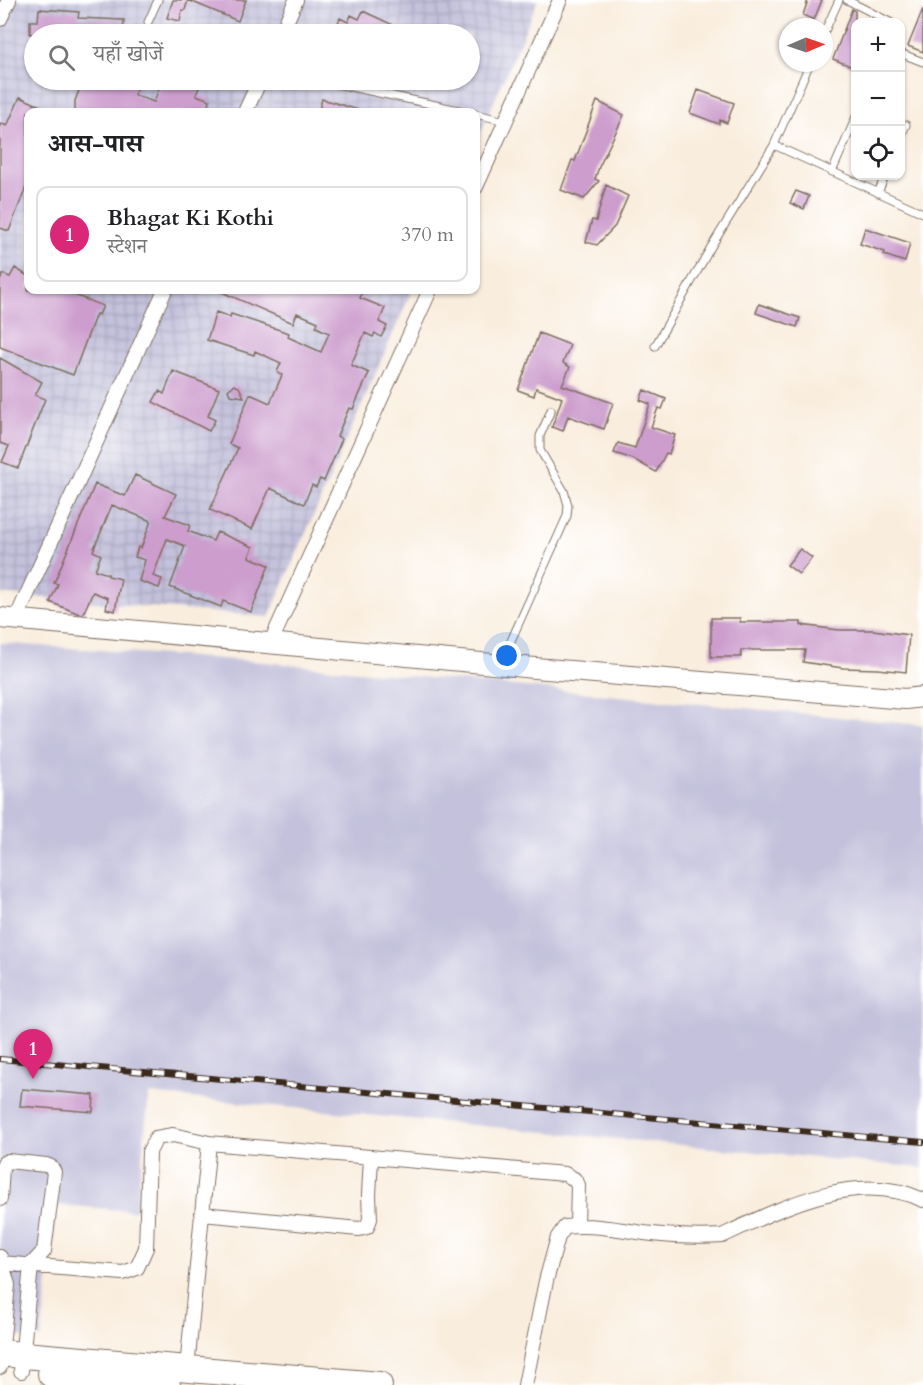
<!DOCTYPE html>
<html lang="hi">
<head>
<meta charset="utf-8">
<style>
	:root { --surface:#fff; --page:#f2f2f2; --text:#202124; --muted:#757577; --line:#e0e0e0; --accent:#db2777 }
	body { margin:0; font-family:Cardo,"Noto Serif Devanagari",serif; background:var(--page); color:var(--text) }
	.controls { position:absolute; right:18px; top:18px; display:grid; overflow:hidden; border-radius:12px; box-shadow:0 2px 4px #0004 }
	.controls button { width:54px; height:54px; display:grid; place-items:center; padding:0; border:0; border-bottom:2px solid var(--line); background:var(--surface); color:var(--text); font:30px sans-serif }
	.compass { position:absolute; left:779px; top:18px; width:54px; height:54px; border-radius:50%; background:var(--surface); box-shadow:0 2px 4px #0004; rotate:88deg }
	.you { position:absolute; left:507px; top:656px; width:21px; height:21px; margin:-15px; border:4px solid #fff; border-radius:50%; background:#1a73e8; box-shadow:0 0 0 9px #1a73e833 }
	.badge { display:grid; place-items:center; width:39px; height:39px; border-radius:50%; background:var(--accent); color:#fff; font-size:20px; font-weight:700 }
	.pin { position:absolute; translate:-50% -50px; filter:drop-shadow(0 2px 3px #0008) }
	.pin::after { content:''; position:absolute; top:32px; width:21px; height:18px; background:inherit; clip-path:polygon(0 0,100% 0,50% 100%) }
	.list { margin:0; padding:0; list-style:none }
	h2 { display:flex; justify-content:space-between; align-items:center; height:78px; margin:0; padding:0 24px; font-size:26px }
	h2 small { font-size:20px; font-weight:400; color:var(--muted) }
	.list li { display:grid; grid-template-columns:39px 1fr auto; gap:18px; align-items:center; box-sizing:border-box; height:96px; margin:0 12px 12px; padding:0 12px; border:2px solid var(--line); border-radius:12px }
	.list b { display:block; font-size:22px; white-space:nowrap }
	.list p { margin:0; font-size:20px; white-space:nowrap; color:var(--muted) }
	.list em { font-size:20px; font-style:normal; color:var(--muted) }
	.icon { flex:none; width:33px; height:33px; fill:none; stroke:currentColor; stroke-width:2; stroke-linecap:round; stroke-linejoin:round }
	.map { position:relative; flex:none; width:923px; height:1385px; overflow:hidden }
	.search { position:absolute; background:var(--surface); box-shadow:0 2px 4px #0004; left:24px; top:24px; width:456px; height:66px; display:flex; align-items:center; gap:15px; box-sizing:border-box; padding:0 21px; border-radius:33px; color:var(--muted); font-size:22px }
	.panel { position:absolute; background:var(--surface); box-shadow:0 2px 4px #0004; left:24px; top:108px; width:456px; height:186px; border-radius:12px }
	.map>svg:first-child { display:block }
	.industrial { fill:url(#industrial-grid); fill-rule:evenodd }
	.railway { fill:#c3c1db }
	.building { fill:#cc9dcd }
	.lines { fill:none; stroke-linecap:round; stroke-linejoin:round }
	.lane-casing { stroke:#7e6e61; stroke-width:9 }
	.street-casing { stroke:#7e6e61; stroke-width:16 }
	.secondary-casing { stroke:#7e6e61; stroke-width:22 }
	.highway-casing { stroke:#7e6e61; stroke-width:28 }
	.lane { stroke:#fff; stroke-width:7 }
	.street { stroke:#fff; stroke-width:14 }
	.secondary { stroke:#fff; stroke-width:20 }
	.highway { stroke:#fff; stroke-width:26 }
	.rail-casing { stroke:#3b2a1e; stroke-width:6 }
	.rail { stroke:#fff; stroke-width:4; stroke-dasharray:11; stroke-linecap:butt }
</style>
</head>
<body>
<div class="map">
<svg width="923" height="1385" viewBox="0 0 923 1385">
	<defs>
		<pattern id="industrial-grid" width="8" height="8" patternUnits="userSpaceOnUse" patternTransform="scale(1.5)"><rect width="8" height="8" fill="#c3c1db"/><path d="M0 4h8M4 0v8" fill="none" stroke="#a8a6bc"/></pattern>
	</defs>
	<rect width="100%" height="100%" fill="#fff"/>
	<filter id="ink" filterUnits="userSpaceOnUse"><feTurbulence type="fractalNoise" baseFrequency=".0167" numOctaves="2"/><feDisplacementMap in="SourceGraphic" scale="12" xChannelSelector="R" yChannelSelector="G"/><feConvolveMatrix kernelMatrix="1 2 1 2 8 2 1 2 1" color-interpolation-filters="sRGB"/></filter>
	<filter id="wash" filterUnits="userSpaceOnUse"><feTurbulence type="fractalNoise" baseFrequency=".008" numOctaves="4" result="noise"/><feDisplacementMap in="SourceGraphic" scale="24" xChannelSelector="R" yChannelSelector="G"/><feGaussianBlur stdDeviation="1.35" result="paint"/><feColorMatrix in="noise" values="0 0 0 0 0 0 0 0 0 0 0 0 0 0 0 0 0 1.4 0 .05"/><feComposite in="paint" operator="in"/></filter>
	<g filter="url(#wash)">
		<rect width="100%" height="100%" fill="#f9eddd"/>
		<path class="industrial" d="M0 0H538L476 143V112H28V290H412L269 617 0 594ZM34 34H470V80H34Z"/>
		<path class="railway" d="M0 643 264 662 923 725V1168L149 1094 136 1211 57 1205 41 1338 0 1336Z"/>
		<g id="blocks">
			<path class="building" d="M173 0H188L185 10H182L180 21 167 18Z
				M188 0H246L238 21Z
				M808 0H822L814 20 803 15Z
				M39 9 79 12 78 18 124 20 123 32 109 31 108 34H30V21H38Z
				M852 9 855 11V68L833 59Z
				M923 9V52L908 46Z
				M363 11 391 24 386 34H344L335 30 340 18 348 22 351 15 359 19Z
				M83 80H123L138 85 134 95 154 102 162 80H202L196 95 210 100 205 112H75V101Z
				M698 90 734 103 727 123 720 120 719 124 690 113Z
				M20 97 54 112H28V182L9 231 0 228V123L7 126Z
				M322 99 359 110V112H327L319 110Z
				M597 101 624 115 599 167 595 179 599 181 584 199 561 190 572 160 575 161Z
				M606 185 628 196 615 226 597 245 586 242 592 220 596 221Z
				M796 191 809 196 804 209 790 203Z
				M865 228 910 243 905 262 884 255 885 252 860 244Z
				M15 268 28 276V290H61L103 306 99 315 96 314 73 375 0 347V281L3 274 10 277Z
				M217 290H363L360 298 385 308 379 322 387 326 381 337 375 333 373 337 365 333 351 365 369 373 353 409 349 408 337 436 342 439 324 481 320 479 316 487 312 485 304 504 270 488 252 529 210 510 238 448 229 444 250 394 270 403 282 375 277 372 281 363 255 351 254 355 207 340 216 312 230 317 231 314 289 333 288 337 321 352 329 333 316 327 318 322 297 313 293 323Z
				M759 304 800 318 797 327 756 313Z
				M539 333 570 345 563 363 570 367 562 385 613 403 604 429 568 416 563 431 552 427 562 398 536 388 534 396 518 390Z
				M0 358 42 382 35 395 45 399 18 468 2 462 9 446 0 443Z
				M173 371 219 389 208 416 215 420 209 431 153 402 159 391 164 394Z
				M234 385 239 387 244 397 230 395 228 390Z
				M644 390 666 399 662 409 658 408 651 427 675 435 669 454 666 453 656 472 633 459 614 453 618 443 635 448 650 404 640 400Z
				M135 475 176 494 165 516 190 525 188 531 213 541 217 532 253 547 249 557 269 565 251 612 223 601 221 607 170 587 185 546 167 539 153 576 162 579 159 588 139 581 145 560 135 557 138 547 141 548 151 521 112 505 93 551 101 555 95 570 108 574V576L121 579 115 611 106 609 108 598 93 592 83 614 77 613 50 602 58 584 54 583 95 484 125 496Z
				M800 549 812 558 799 574 787 565Z
				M711 618H740V622H801V625L839 630H873L909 635 906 672 878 669 843 668 803 662 805 650H741V657H711Z
				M22 1089 94 1095 93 1112 20 1106Z"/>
		</g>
	</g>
	<g filter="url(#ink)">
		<use href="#blocks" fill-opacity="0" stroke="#7e6e61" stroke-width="1.5"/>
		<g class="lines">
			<g class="lane-casing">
				<path id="lane" d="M847 0 890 22
					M148 22 158 0
					M824 33 839 0
					M900 53 923 62
					M810 63 774 145 923 213
					M318 80 468 112
					M476 114 505 121
					M900 139 906 125
					M832 172 856 117
					M878 193 885 176
					M655 346 711 247 774 145
					M501 663 567 516 568 505 564 491 540 450V436L551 410"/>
			</g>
			<g class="street-casing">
				<path id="street" d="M0 19 9 0
					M281 34 296 0
					M245 112 260 80
					M476 187 560 0
					M16 619 165 290
					M270 644 430 290
					M0 1199 2 1168 4 1163 8 1161 46 1165 51 1167 54 1172 44 1251 31 1265 21 1371
					M202 1214 359 1229 367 1227 370 1219 369 1195 371 1157
					M0 1257 8 1285 0 1367
					M0 1263 123 1273 137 1268 146 1248 149 1152 156 1138 173 1135 209 1143 565 1174 574 1179 578 1185 577 1225
					M187 1368 209 1143
					M525 1385 546 1281 558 1237 565 1227C592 1224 617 1229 644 1233 669 1236 697 1238 722 1236 783 1207 857 1169 923 1200"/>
			</g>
			<g class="secondary-casing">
				<path id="secondary" d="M0 618 535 668 905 699 923 697"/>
			</g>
			<g class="highway-casing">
				<path id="highway" d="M0 1353 379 1385
					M51 1374 167 1385"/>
			</g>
			<use href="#lane" class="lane"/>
			<use href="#street" class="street"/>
			<use href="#secondary" class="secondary"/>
			<use href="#highway" class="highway"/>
			<g class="rail-casing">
				<path id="rail" d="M0 1059 923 1142"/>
			</g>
			<use href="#rail" class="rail"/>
		</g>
	</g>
</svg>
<div class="controls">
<button>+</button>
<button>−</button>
<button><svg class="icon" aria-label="locate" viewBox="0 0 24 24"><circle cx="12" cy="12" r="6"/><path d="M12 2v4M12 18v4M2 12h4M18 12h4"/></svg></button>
</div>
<svg class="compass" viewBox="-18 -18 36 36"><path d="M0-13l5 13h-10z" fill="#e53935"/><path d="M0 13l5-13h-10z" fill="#757577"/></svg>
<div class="you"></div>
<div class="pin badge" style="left:33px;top:1079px">1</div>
<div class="search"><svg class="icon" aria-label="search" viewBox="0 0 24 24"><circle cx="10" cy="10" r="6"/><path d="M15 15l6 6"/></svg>यहाँ खोजें</div>
<section class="panel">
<h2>आस-पास<small></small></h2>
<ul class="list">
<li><span class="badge">1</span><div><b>Bhagat Ki Kothi</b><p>स्टेशन</p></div><em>370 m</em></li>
</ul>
</section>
</div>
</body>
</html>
